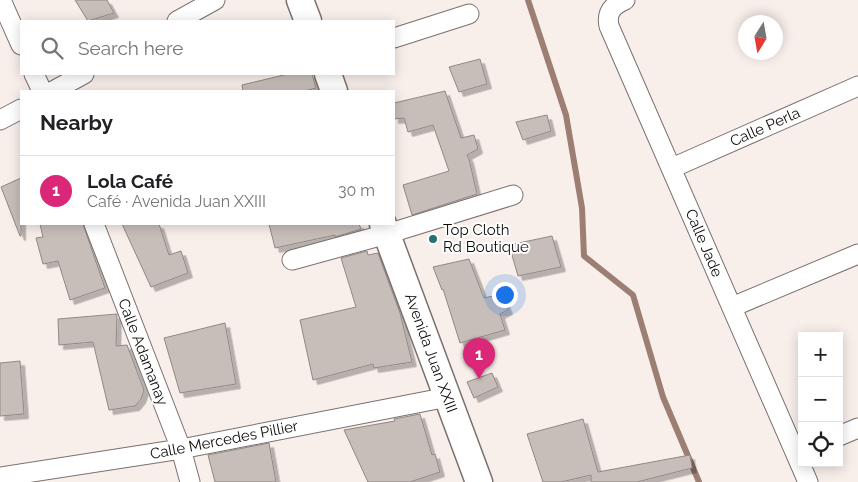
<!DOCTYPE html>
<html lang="en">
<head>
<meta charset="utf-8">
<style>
	:root { --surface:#fff; --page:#f2f2f2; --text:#202124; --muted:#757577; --line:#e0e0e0; --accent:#db2777 }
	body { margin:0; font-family:Raleway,sans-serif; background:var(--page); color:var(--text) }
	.controls { position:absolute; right:15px; bottom:15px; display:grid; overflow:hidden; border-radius:0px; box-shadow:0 2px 12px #0003 }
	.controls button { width:45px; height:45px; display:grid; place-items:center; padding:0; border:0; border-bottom:1px solid var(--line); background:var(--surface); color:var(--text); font:25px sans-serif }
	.compass { position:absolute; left:738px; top:15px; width:45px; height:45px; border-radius:50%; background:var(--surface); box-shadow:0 2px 12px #0003; rotate:191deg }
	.you { position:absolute; left:504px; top:294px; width:18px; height:18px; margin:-12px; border:4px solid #fff; border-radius:50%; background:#1a73e8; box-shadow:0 0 0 8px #1a73e833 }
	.badge { display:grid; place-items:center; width:32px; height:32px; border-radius:50%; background:var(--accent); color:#fff; font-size:16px; font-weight:700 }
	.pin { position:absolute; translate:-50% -41px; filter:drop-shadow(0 1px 2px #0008) }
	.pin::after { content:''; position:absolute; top:26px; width:18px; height:15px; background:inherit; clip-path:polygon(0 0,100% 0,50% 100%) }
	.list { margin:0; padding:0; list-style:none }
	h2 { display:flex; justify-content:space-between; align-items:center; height:65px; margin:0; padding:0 20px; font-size:21px }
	h2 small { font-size:16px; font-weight:400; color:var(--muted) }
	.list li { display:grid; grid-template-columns:32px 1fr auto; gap:15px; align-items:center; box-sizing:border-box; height:70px; padding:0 20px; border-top:1px solid var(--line) }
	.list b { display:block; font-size:19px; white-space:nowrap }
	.list p { margin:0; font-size:16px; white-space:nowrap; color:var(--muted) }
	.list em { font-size:16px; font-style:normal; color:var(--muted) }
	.icon { flex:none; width:28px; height:28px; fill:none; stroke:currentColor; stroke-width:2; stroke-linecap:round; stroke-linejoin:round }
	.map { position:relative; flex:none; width:858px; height:482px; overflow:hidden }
	.search { position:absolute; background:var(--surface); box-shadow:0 2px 12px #0003; left:20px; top:20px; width:375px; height:55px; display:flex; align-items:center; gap:12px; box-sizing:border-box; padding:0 18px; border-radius:0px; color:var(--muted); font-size:19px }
	.panel { position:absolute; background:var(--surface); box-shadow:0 2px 12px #0003; left:20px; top:90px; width:375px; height:135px; border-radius:0px }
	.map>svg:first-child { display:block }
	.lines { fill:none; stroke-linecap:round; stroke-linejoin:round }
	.stream { stroke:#9c7f72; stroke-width:6 }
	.building { fill:#c7beba; stroke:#918884; filter:url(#shadow) }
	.street-casing { stroke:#7a716e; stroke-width:21 }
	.secondary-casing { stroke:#7a716e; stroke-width:29 }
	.street { stroke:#fff; stroke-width:19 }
	.secondary { stroke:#fff; stroke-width:26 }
	.poi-dot { fill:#267171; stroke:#fefefe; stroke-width:2 }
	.labels { text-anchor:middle; stroke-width:4; stroke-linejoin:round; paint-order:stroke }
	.street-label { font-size:15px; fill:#100d0c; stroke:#fefefe }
	.poi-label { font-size:15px; fill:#100d0c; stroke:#fefefe; text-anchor:start }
</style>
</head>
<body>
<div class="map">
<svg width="858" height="482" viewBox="0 0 858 482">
	<defs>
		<filter id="shadow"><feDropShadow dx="4.5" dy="4.5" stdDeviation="0" flood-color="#0004"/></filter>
	</defs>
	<rect width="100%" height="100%" fill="#f8eeea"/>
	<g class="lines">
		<path class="stream" d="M528 0 566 115 582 208 584 256 633 295 663 397 699 482"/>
	</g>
	<path class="building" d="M75 0H107L114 13 88 21Z
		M480 59 487 84 459 92 449 67Z
		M288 74H312L316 88 305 91H243L242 85Z
		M445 91 461 138 474 135 478 149 467 155 469 159 477 194 412 215 403 185 449 171 433 125 408 132 404 118 394 119V103Z
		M547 115 551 131 523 140 516 122Z
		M21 178V236H20L1 187Z
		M40 224H83L105 288 70 300 58 261 43 264 36 238 43 237Z
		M122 224H159L169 255 181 251 188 273 151 287Z
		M269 224H359L361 229 335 237V235L275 248Z
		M552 236 561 267 518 276 509 245Z
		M367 251 368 255 378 253 400 313 412 362 374 368 373 364 313 380 300 320 356 307 341 258Z
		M469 259 484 298 502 294 508 310 500 314 505 330 460 343 443 289 442 290 433 267Z
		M117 314 116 346 127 345 144 390 141 399 135 406 109 410 93 342 59 345 58 319Z
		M225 323 236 384 180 393 164 338Z
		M20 361 24 414 0 416V363Z
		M492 373 498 387 474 398 467 382Z
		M420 414 432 455 435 454 440 472 410 482H368L344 430 395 421 394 419Z
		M583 419 598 472 690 455 692 468 637 482H591V475L561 482H543L527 434Z
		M269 443 276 482H215L208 455Z"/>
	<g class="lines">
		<g class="street-casing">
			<path id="street" d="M1 0 21 45
				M625 0C613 5 606 12 609 26L808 482
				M177 21 215 0
				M394 38 469 14
				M34 74 42 91
				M53 91 84 74
				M0 120 21 109
				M672 168 858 86
				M94 224 181 449 190 482
				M292 260 387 234 513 195
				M732 307 858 254
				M839 436 858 428
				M0 477 181 449 448 397"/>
		</g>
		<g class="secondary-casing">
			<path id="secondary" d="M300 0 308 21
				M328 74 334 91
				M383 224 479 482"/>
		</g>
		<use href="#street" class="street"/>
		<use href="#secondary" class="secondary"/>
	</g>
	<circle class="poi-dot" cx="433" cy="239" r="5"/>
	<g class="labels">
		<g class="street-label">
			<text transform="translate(765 127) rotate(-24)" y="5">Calle Perla</text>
			<text transform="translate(704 243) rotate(67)" y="5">Calle Jade</text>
			<text transform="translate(143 352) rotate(69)" y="5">Calle Adamanay</text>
			<text transform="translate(431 353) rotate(70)" y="5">Avenida Juan XXIII</text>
			<text transform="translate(224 440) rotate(-11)" y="5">Calle Mercedes Pillier</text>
		</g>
		<g class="poi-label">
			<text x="443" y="235">Top Cloth<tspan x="443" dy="17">Rd Boutique</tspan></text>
		</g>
	</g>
</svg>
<div class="controls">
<button>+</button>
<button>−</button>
<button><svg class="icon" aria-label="locate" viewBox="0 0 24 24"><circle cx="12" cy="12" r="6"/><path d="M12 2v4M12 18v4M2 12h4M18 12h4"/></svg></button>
</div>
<svg class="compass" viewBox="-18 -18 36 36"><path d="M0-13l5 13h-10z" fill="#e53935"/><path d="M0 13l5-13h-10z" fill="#757577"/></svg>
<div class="you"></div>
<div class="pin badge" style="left:479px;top:379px">1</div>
<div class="search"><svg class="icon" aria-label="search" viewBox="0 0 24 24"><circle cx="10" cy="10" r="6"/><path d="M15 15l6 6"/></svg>Search here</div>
<section class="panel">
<h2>Nearby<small></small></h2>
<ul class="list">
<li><span class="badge">1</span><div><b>Lola Café</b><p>Café · Avenida Juan XXIII</p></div><em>30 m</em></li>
</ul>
</section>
</div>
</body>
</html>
